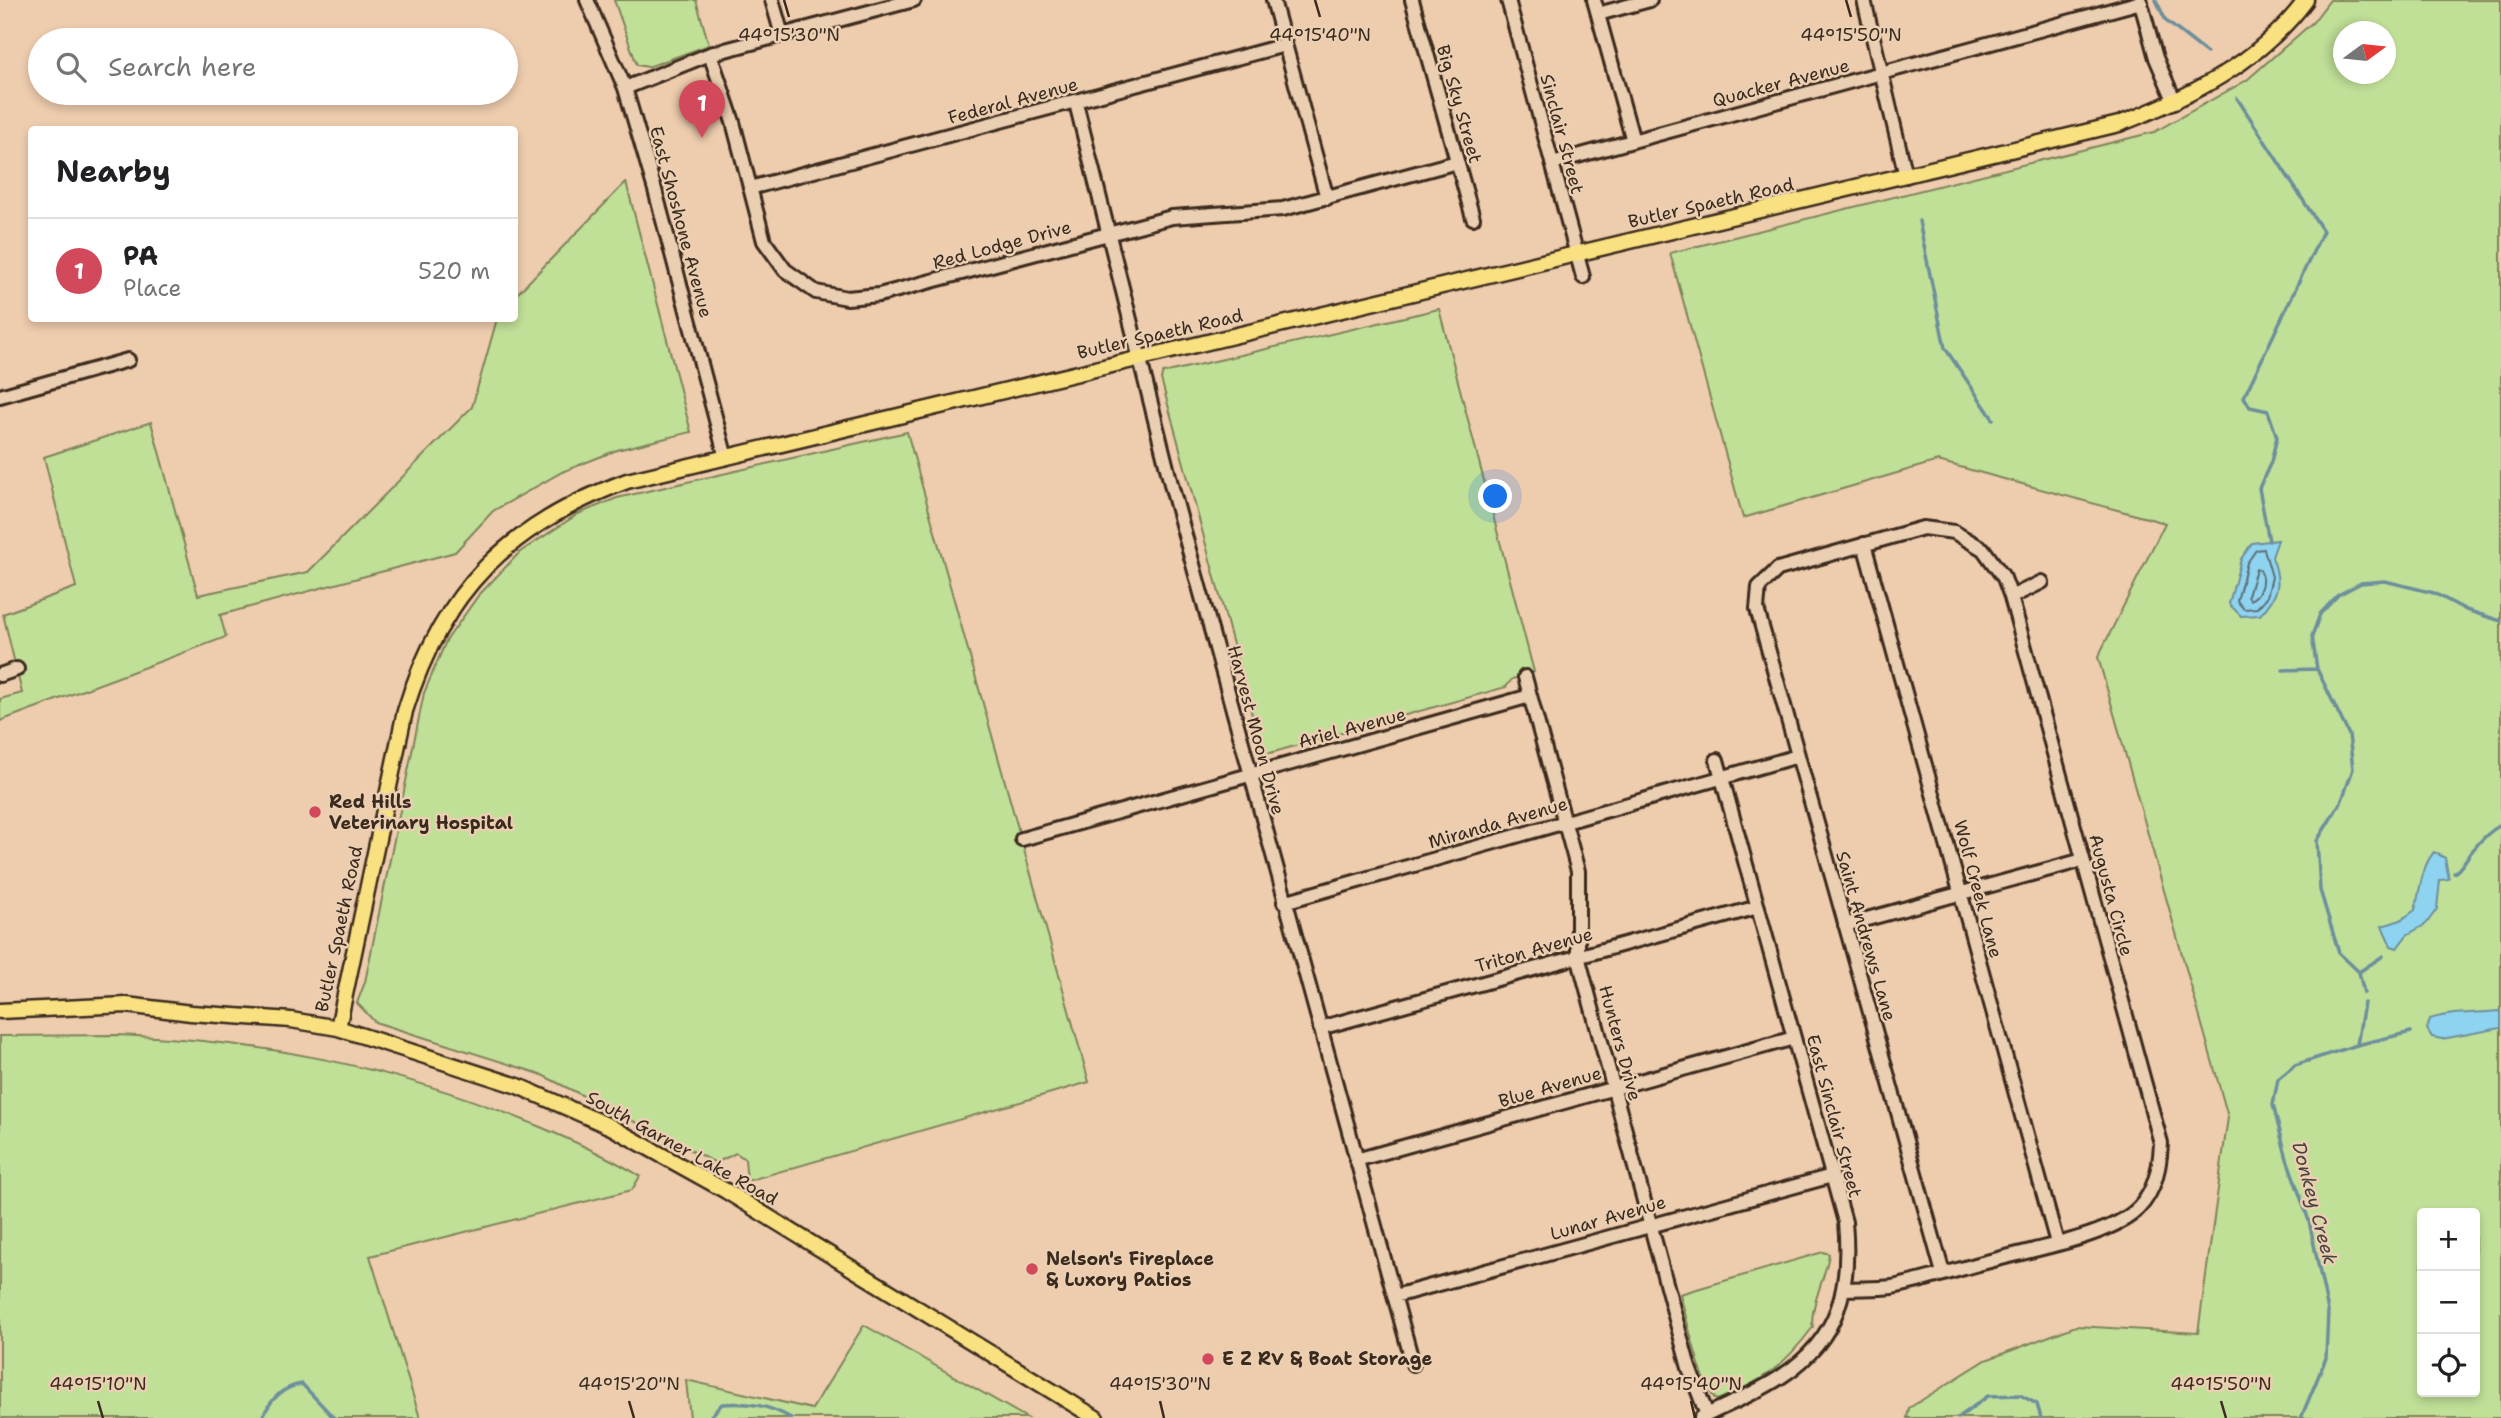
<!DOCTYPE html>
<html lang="en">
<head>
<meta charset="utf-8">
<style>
	:root { --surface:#fff; --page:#f2f2f2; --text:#202124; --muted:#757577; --line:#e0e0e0; --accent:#d1495b }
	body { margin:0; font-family:"Shantell Sans",sans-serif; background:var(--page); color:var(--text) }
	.controls { position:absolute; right:21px; bottom:21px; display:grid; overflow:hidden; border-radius:7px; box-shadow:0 4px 10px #0003 }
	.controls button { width:63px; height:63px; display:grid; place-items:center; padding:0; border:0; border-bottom:2px solid var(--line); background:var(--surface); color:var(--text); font:35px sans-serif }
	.compass { position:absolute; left:2333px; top:21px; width:63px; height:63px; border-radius:50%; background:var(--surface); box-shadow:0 4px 10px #0003; rotate:75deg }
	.you { position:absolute; left:1496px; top:497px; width:24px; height:24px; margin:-18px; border:5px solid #fff; border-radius:50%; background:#1a73e8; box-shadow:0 0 0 10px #1a73e833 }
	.badge { display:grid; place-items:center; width:46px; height:46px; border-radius:50%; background:var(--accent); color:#fff; font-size:23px; font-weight:700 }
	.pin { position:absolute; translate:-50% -58px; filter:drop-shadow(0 2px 4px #0008) }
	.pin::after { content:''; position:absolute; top:37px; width:24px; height:21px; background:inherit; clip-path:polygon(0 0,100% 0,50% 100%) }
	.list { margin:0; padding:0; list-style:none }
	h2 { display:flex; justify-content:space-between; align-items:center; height:91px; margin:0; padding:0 28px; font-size:30px }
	h2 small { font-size:23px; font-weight:400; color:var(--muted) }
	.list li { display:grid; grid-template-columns:46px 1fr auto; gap:21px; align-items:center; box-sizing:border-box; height:105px; padding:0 28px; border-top:2px solid var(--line) }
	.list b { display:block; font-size:26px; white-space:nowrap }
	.list p { margin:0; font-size:23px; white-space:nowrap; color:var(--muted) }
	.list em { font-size:23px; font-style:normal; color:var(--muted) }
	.icon { flex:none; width:38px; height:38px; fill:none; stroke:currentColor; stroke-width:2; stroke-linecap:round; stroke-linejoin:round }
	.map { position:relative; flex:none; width:2501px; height:1418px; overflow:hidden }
	.search { position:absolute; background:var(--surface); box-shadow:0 4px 10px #0003; left:28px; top:28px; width:490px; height:77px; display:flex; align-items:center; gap:18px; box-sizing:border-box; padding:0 24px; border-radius:38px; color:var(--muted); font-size:26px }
	.panel { position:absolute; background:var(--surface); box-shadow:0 4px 10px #0003; left:28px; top:126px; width:490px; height:196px; border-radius:7px }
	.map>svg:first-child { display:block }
	.green { fill:#c0df97; stroke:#7e845a; stroke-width:2; fill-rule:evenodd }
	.water { fill:#8ed3f0; stroke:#6d8f9c; stroke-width:2 }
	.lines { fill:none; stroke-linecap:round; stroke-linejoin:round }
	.shore { stroke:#5c6e72; stroke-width:2 }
	.stream { stroke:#6d8f9c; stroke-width:3.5 }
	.minor-casing { stroke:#3b2a1e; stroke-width:18 }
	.major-casing { stroke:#3b2a1e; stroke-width:19 }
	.minor { stroke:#ebcfb2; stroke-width:12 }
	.major { stroke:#f9e181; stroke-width:14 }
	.ticks { fill:none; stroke:#3b2a1e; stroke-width:2.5 }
	.poi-dot { fill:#d1495b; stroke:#ebcfb2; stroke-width:2.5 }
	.labels { text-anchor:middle; stroke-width:5; stroke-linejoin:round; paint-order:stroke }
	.street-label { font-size:18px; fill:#3b2a1e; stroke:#ebcfb2 }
	.poi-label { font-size:18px; font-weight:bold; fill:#3b2a1e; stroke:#ebcfb2; text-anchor:start }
	.water-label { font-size:19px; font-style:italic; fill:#47433e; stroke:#ebcfb2 }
	.ticks-label { font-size:18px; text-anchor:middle; fill:#3b2a1e; stroke:#ebcfb2; stroke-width:5; stroke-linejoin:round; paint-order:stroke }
</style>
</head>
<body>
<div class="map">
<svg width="2501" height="1418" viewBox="0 0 2501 1418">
	<rect width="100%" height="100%" fill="#eeccae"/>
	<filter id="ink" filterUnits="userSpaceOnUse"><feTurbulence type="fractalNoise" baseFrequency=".0143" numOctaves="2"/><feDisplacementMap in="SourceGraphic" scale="14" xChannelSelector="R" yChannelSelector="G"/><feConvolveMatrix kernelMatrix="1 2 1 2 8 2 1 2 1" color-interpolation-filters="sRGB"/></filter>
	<g filter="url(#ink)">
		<path class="green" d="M614 0H696L709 45 648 67 637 65Z
			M2330 0H2501V1418H1907L1909 1408 1986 1360 2076 1326 2198 1333 2228 1117 2098 657 2165 523 1938 461 1743 518 1670 253 2154 132 2247 80 2313 22ZM2344 32H2386V74H2344ZM2422 1213H2475V1392H2422Z
			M626 182 691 432 617 450 562 472 493 511 455 552 220 615 226 637 0 721V699L22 693 3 614 76 587 44 457 151 422 198 595 308 572 472 407 497 319 514 318 515 296Z
			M1439 309 1534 672 1512 679 1506 687 1263 755 1161 379 1163 373Z
			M907 432 1089 1082 747 1181 745 1159 736 1153 716 1163 540 1074 375 1022 357 1003 365 982 424 693 446 641 478 596 520 552 578 514 617 498Z
			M118 1035C263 1041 391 1066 526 1121 565 1137 604 1154 640 1176L632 1190 370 1256 420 1418H0V1036Z
			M1823 1252 1829 1254C1827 1273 1808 1311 1813 1327 1784 1366 1763 1382 1717 1400 1702 1391 1686 1315 1680 1294Z
			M864 1325 1027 1418H690L686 1380 812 1409Z"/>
		<path class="water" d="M2278 540 2272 557C2282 583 2279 595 2260 615L2241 616 2229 604 2241 559 2252 543Z
			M2434 852 2445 858 2449 879 2440 880 2437 909 2426 924 2407 935 2397 948 2391 946 2382 926 2401 920 2415 910C2420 891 2421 867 2434 852Z
			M2501 1011V1028L2442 1039 2432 1037 2427 1029 2430 1019C2452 1012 2478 1013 2501 1011Z"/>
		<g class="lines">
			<path class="shore" d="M2264 549 2272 577 2267 597 2257 608 2244 609 2237 601 2247 563 2256 550Z
				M2256 569 2260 570C2265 581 2261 595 2250 600L2248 596Z"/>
			<path class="stream" d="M2156 0 2166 21 2207 53
				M2237 98 2323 231 2244 397 2250 407 2268 411 2277 437 2271 462 2259 488 2269 541
				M1919 221 1945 348 1993 419
				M2283 670 2317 669
				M2454 873C2462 868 2466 858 2472 851 2480 841 2489 831 2501 825
				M2383 956 2359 972 2339 953 2320 890 2317 841 2342 800 2353 769 2349 735 2317 669 2312 636 2320 614 2338 595 2361 583 2385 581 2434 593 2466 610 2501 621
				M2359 972 2364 993
				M2357 1045 2411 1032
				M262 1418C271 1399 282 1387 302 1384L334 1418
				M709 1418 722 1404C749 1402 768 1405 791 1418
				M1958 1418 1988 1396 2020 1395 2037 1404 2041 1418
				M2301 1418 2326 1358 2328 1311 2309 1221 2287 1159 2273 1105 2278 1079 2295 1065 2357 1045 2364 1003"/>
			<g class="minor-casing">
				<path id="minor" d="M587 0 625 88 655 190 726 458
					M772 0 782 35
					M1273 0 1327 198
					M1412 0 1473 218
					M1508 0 1583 277
					M1594 0 1633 141
					M1864 0 1906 176
					M2140 0 2156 58 2175 102
					M1598 14 1650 0
					M710 54 733 122 764 241 785 270 816 292 847 298 879 295 1172 217 1283 209 1457 162
					M625 88 710 54 914 0
					M1076 103 1172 488 1413 1364
					M1552 163 2141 2
					M750 188 1285 45
					M0 396 128 360
					M1864 544 2057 1243
					M2011 597 2042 582
					M0 675 17 669
					M1525 677 1578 871V956L1689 1368 1707 1415
					M1022 839 1530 696
					M1284 902 1798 756
					M1845 925 2083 860
					M1320 1028 1758 907
					M1356 1160 1794 1038
					M1844 1289C1860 1288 1877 1289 1892 1287 1925 1281 1958 1269 1990 1261 2030 1250 2100 1238 2132 1214 2154 1197 2160 1170 2161 1143L2011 597 2004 578 1983 549 1954 532 1923 528 1778 569 1759 587 1757 609 1943 1273
					M1395 1296 1832 1176
					M1701 1418C1728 1404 1757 1393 1782 1376 1840 1338 1851 1287 1845 1222L1717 760"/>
			</g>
			<g class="major-casing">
				<path id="major" d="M0 1011 126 1005 191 1013 291 1020 338 1028 518 1086 611 1127 726 1191 1096 1418
					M338 1028 405 711C442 590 510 524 627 481L2119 124C2190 97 2259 63 2306 0"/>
			</g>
			<use href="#minor" class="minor"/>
			<use href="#major" class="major"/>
		</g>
	</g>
	<path class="ticks" d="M784 0 789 17M1315 0 1320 17M1846 0 1851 17M98 1401 103 1418M629 1401 634 1418M1160 1401 1164 1418M1691 1401 1695 1418M2221 1401 2226 1418"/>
	<g class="poi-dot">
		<circle cx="315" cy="812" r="7"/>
		<circle cx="1032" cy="1269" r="7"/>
		<circle cx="1208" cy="1359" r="7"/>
	</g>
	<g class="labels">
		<g class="street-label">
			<text transform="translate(1781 83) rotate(-15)" y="6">Quacker Avenue</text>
			<text transform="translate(1013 101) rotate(-15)" y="6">Federal Avenue</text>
			<text transform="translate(1459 104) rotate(74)" y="6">Big Sky Street</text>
			<text transform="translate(1562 134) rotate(75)" y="6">Sinclair Street</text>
			<text transform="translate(1711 203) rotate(-13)" y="6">Butler Spaeth Road</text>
			<text transform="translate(681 222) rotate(75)" y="6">East Shoshone Avenue</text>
			<text transform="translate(1002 245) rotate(-15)" y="6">Red Lodge Drive</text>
			<text transform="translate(1160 334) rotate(-13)" y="6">Butler Spaeth Road</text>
			<text transform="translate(1352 728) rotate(-15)" y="6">Ariel Avenue</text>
			<text transform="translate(1256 730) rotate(75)" y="6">Harvest Moon Drive</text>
			<text transform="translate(1498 823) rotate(-16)" y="6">Miranda Avenue</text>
			<text transform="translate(1978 889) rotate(75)" y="6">Wolf Creek Lane</text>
			<text transform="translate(2111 895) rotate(75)" y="6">Augusta Circle</text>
			<text transform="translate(339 929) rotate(-78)" y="6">Butler Spaeth Road</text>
			<text transform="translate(1866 936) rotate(74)" y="6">Saint Andrews Lane</text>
			<text transform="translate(1534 950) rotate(-16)" y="6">Triton Avenue</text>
			<text transform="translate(1620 1043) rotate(75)" y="6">Hunters Drive</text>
			<text transform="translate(1550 1087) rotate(-16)" y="6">Blue Avenue</text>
			<text transform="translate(1834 1116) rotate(75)" y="6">East Sinclair Street</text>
			<text transform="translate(682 1148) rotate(29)" y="6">South Garner Lake Road</text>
			<text transform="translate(1608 1218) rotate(-16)" y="6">Lunar Avenue</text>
		</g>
		<g class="poi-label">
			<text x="329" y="808">Red Hills<tspan x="329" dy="21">Veterinary Hospital</tspan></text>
			<text x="1046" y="1265">Nelson's Fireplace<tspan x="1046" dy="21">&amp; Luxory Patios</tspan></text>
			<text x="1222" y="1365">E Z RV &amp; Boat Storage</text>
		</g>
		<g class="water-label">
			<text transform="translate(2315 1203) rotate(75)" y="7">Donkey Creek</text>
		</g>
	</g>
	<g class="ticks-label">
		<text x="789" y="41">44°15'30"N</text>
		<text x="1320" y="41">44°15'40"N</text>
		<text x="1851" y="41">44°15'50"N</text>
		<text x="98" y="1390">44°15'10"N</text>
		<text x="629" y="1390">44°15'20"N</text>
		<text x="1160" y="1390">44°15'30"N</text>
		<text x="1691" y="1390">44°15'40"N</text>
		<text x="2221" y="1390">44°15'50"N</text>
	</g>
</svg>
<div class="controls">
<button>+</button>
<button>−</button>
<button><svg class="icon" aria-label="locate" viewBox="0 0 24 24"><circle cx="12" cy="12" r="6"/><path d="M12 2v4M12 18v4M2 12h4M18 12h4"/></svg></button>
</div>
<svg class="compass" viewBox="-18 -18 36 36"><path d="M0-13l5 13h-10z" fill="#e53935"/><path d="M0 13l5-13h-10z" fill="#757577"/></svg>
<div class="you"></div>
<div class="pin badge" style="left:702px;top:138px">1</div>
<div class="search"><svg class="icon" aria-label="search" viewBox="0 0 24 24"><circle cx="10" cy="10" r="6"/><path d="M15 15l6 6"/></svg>Search here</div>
<section class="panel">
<h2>Nearby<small></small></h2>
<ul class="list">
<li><span class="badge">1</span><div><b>PA</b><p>Place</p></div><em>520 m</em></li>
</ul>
</section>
</div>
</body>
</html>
